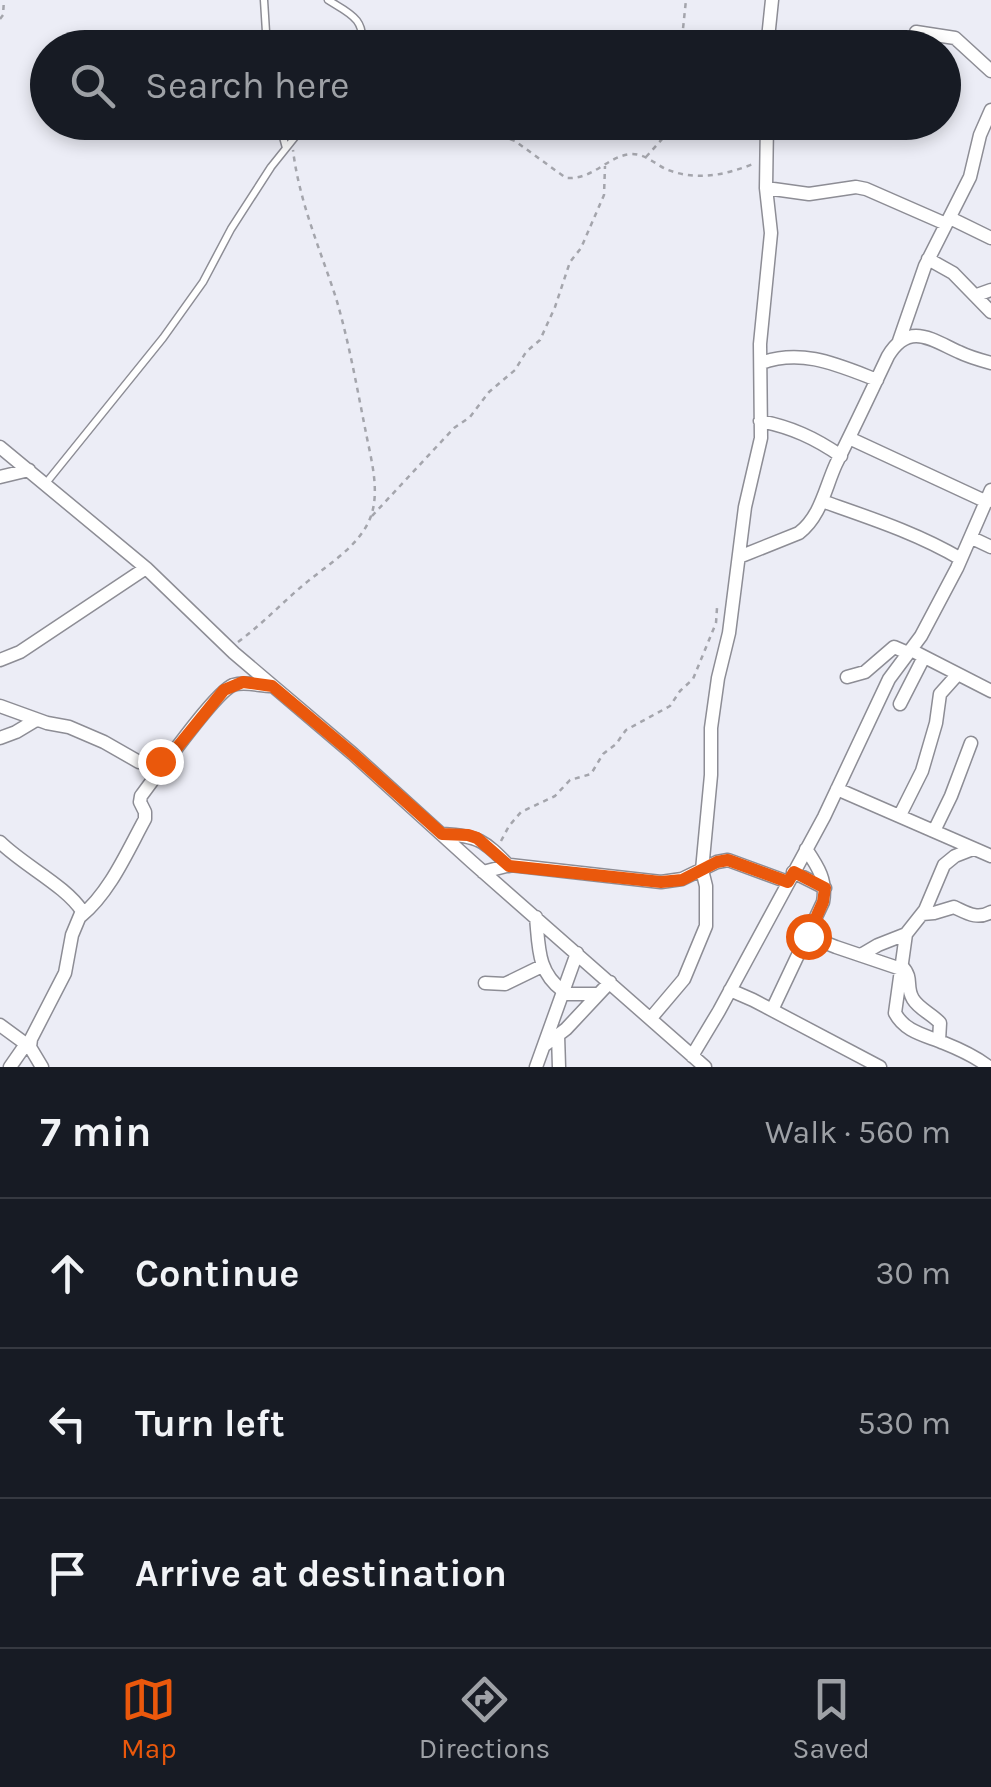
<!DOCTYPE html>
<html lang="en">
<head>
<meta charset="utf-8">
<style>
	:root { --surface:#171b24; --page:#20242c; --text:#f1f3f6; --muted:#9ea1a6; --line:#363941; --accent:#ea580c }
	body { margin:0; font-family:Karla,sans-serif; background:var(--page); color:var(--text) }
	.stop { position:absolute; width:30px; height:30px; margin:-22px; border:8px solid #ea580c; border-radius:50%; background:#fff }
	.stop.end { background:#ea580c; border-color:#fff; box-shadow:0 2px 10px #0008 }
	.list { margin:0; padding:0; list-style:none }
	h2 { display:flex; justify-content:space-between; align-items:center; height:130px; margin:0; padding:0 40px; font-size:42px }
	h2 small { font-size:32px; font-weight:400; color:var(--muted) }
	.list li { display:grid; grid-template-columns:65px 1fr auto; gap:30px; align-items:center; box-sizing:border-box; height:150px; padding:0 40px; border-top:2px solid var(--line) }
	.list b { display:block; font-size:38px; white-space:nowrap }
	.list em { font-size:32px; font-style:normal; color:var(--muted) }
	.icon { flex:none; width:55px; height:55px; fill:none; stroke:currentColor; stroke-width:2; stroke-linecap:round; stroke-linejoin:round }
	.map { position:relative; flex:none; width:991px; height:1067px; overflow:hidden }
	.search { position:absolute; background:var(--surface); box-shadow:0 5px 15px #0003; left:30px; right:30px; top:30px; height:110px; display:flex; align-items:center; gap:25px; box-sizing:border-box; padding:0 35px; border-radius:55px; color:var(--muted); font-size:38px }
	.sheet { height:580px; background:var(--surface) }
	nav { display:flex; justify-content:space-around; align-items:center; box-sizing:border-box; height:140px; border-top:2px solid var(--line); background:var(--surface); font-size:28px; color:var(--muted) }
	nav a { display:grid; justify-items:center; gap:5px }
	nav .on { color:var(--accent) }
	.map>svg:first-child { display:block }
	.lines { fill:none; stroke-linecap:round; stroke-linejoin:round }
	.service-casing { stroke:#8d8d95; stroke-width:9 }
	.minor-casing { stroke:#8d8d95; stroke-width:15 }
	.path { stroke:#a4a5ac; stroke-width:2.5; stroke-dasharray:5 5; stroke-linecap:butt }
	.service { stroke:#fff; stroke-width:6 }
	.minor { stroke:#fff; stroke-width:12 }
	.route { stroke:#ea580c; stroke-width:12 }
</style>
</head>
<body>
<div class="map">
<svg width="991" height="1067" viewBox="0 0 991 1067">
	<rect width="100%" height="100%" fill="#ecedf6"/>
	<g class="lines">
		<g class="service-casing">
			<path id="service" d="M264 0 267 48
				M328 0C349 13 367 19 361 48
				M279 122 286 148
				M46 483 163 338 203 282 231 229 271 167 307 122"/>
		</g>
		<g class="minor-casing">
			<path id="minor" d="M916 32 955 38 991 71
				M767 48 772 0
				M766 188 809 194 856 187 866 189 946 224
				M950 218 991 238
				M928 259 953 273 991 312
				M977 295 991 290
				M899 341 925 266 970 177 980 135 991 110
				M761 363C802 348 838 365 877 380
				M760 421C791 427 815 438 841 456
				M849 438 987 502
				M0 447 146 568 234 653 353 754 472 862 705 1067
				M0 477 29 470
				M822 501C870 518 917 533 961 559
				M972 538 991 547
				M739 557 799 533C821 516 825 488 836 464 854 428 871 392 888 356 909 321 932 340 959 352 969 357 980 360 991 363
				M911 650 991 691
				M0 660 20 652 146 568
				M847 677 865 672 894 647 908 653
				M900 704 924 657
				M0 706 47 723 69 727 104 742 139 762 150 763 167 760
				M0 738 16 732 36 720
				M837 789 991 856
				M900 815 922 771 936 723 940 694 957 675
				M934 831 951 796 971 743
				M443 834C478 836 484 840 509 866
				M0 842C23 865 66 886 82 911L72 935 65 973 31 1039 30 1047 42 1067
				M973 849 955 856 944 865 925 910 906 934 895 1013C905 1032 925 1035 944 1043 959 1049 976 1057 989 1067
				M483 872 510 865 661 882 682 879 717 862 728 860 788 882
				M793 872 825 888
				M922 914 934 913 954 907C967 913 977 920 991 912
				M81 916C110 892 127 852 145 819V812L140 802 141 796C157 775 214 693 233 685 245 681 259 686 272 686
				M536 917C539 947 537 972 563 991
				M808 936 836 947 901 969
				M861 955 878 945 906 934
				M902 966C914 979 905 986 913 999 919 1009 932 1014 940 1023L939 1041
				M485 983 505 984 542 966
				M730 990 753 1000 880 1067
				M562 994H598
				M772 1010 823 902C827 880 818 867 806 849
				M651 1018 684 979 706 926V886L702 870 711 775V728L718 678 729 633 745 507 761 438 760 344 771 233 766 188 767 122
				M0 1025 30 1047
				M558 1035 559 1067
				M545 1045 566 1029 610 982
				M692 1056 719 1011 824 817 889 679 921 636 957 568 991 490
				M10 1067 26 1044
				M536 1067 577 953"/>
		</g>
		<path class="path" d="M0 19 3 15 4 0
			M681 48 686 0
			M463 122 515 141 566 178C594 180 608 155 632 154 646 154 656 165 668 170 698 181 725 175 753 164
			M646 157 663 138 671 122
			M372 516 454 428 470 417 489 392 515 370 526 352 540 340 555 307 570 262 581 248 604 195 605 166
			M238 642C261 625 280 605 301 587 325 566 360 547 371 516 380 490 371 459 366 433 357 388 349 342 336 298 320 249 299 201 293 150
			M501 841 509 826 521 812 555 796 570 780 591 774 603 754 616 744 626 730 670 706 680 691 693 679 716 623 717 608 720 605"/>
		<use href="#service" class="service"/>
		<use href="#minor" class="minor"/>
	</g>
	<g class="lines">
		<path class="route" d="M160 761 167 760 224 690 243 682 272 686 353 754 442 834 468 835 477 838 509 866 661 882 682 880 717 862 728 860 788 882 794 872 825 888 823 902 808 936"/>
	</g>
</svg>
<div class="stop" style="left:808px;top:936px"></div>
<div class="stop end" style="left:160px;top:761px"></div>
<div class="search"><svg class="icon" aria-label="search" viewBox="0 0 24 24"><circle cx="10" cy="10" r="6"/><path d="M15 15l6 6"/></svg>Search here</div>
</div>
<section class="sheet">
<h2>7 min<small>Walk · 560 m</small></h2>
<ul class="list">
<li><svg class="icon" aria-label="ahead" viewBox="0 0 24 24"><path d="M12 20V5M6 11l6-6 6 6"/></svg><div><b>Continue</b></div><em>30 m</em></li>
<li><svg class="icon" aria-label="left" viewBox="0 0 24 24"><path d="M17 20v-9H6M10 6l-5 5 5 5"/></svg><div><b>Turn left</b></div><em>530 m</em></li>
<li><svg class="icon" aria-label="arrive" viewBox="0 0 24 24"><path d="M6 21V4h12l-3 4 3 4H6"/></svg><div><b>Arrive at destination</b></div></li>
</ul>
</section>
<nav>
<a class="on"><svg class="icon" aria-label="map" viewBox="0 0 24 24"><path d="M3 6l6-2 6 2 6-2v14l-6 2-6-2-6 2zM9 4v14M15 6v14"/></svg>Map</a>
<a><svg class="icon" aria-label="directions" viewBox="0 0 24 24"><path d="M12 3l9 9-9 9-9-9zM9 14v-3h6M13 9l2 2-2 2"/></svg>Directions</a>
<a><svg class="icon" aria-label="saved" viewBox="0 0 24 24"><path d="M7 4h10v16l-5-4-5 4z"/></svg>Saved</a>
</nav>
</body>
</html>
